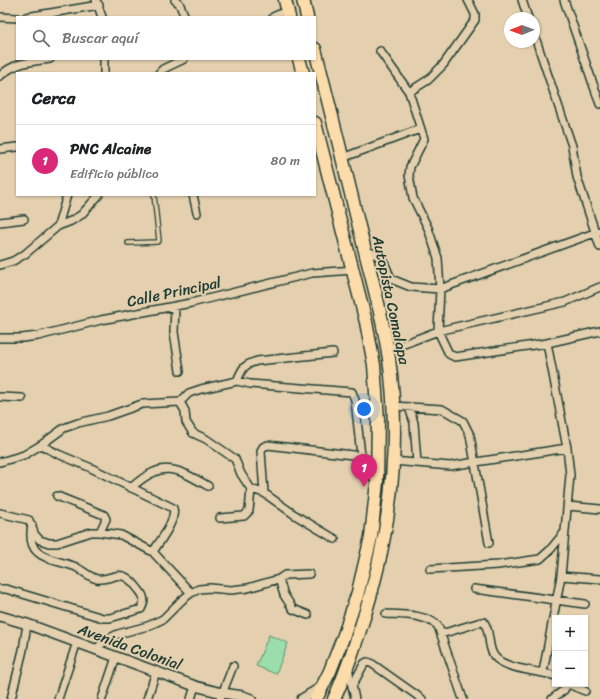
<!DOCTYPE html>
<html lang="es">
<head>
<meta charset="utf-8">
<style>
	:root { --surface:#fff; --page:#f2f2f2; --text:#202124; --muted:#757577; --line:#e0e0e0; --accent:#db2777 }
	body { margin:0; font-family:Sriracha,sans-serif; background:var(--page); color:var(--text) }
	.controls { position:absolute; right:12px; bottom:12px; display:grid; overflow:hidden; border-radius:0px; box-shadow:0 1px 3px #0004 }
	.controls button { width:36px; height:36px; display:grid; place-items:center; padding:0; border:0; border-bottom:1px solid var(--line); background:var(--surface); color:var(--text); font:20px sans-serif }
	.compass { position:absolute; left:504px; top:12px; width:36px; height:36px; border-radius:50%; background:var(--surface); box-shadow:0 1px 3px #0004; rotate:269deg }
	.you { position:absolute; left:364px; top:409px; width:14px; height:14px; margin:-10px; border:3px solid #fff; border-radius:50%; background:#1a73e8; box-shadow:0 0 0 6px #1a73e833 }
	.badge { display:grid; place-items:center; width:26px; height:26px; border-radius:50%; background:var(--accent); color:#fff; font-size:13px; font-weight:700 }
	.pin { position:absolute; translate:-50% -33px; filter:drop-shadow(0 1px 2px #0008) }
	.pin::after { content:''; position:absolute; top:21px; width:14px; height:12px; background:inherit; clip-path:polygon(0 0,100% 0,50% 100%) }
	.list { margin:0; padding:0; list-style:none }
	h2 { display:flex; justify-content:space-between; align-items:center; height:52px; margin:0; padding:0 16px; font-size:17px }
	h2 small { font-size:13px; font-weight:400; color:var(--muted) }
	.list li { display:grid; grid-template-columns:26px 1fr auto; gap:12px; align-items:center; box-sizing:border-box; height:72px; padding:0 16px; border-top:1px solid var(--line) }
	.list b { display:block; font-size:15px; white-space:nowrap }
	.list p { margin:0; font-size:13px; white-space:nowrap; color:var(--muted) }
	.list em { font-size:13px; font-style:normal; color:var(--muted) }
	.icon { flex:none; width:22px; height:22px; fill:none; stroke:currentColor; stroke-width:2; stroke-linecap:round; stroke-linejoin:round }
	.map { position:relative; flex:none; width:600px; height:699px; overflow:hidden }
	.search { position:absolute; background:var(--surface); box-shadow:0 1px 3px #0004; left:16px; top:16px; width:300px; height:44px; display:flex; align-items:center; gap:10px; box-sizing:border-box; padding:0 14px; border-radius:0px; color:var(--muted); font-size:15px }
	.panel { position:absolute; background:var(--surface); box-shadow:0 1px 3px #0004; left:16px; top:72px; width:300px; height:124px; border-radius:0px }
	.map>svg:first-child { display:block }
	.green { fill:#9adeab; stroke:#5c8e70 }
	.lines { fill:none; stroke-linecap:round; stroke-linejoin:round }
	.service-casing { stroke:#1f3d34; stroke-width:6 }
	.minor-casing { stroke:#1f3d34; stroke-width:10 }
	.tertiary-casing { stroke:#1f3d34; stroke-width:12 }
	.trunk-casing { stroke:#1f3d34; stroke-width:15 }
	.service { stroke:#e4d0ae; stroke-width:3.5 }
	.minor { stroke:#e4d0ae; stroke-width:7 }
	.tertiary { stroke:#e4d0ae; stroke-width:9 }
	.trunk { stroke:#fddcac; stroke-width:12 }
	.labels { text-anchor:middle; stroke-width:4; stroke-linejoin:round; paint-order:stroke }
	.street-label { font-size:15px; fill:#1f3d34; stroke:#e4d0ae }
</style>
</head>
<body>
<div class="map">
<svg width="600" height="699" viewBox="0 0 600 699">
	<rect width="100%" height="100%" fill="#e4d0ae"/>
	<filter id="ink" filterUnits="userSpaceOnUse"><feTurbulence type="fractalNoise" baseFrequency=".025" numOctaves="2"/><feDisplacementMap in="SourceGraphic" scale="8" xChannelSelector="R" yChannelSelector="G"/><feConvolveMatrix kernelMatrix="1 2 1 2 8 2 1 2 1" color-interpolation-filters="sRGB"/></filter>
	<g filter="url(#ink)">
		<path class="green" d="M269 635 288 643 276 674 256 666Z"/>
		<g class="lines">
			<g class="service-casing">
				<path id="service" d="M128 243 157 242 159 241 154 195"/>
			</g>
			<g class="minor-casing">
				<path id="minor" d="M96 0 102 17
					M175 0 179 3 185 17
					M522 0 528 18
					M564 0 600 104
					M0 17 17 18
					M26 17 99 5
					M273 17 288 10
					M534 34 572 146 577 177 600 247
					M380 51 409 92 424 139 410 167 409 175 413 198 428 228 438 258 440 289 438 331 449 354 455 357 547 343
					M104 59V73
					M159 73 163 69 184 59
					M0 76C15 62 30 62 50 59
					M409 92 428 80 443 65 475 20V14L468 0
					M0 149 17 147
					M342 158 420 129
					M193 195 197 213
					M0 222 24 219
					M58 226 67 195
					M365 251C384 255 384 262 391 279L411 287 440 289 600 231
					M0 265 13 261 25 254 58 226 71 221 81 215 99 195
					M175 306 174 332 180 371
					M0 338H22L38 336 101 320 191 303 312 273 354 270
					M388 350 438 331 565 302 600 287
					M237 381C242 369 243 365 257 361L333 353
					M0 397 22 398
					M180 402 189 393 201 389 237 381 250 384 352 392 355 400 361 456
					M393 406 442 409 463 421 470 435 489 543
					M409 407 414 423 417 463
					M41 445 58 454 89 467 173 508C177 520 159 542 153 552
					M393 461 450 466 567 448
					M0 462 24 455 41 445 64 428 78 423 108 416 142 404 180 402 185 411 186 422 193 433 206 439 235 459 241 474 251 489 264 493 295 515 335 539
					M131 488C162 460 175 467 208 486
					M264 493 261 451 263 447 268 445 361 456 375 480
					M57 496 104 515 106 519 100 532
					M568 506 600 509
					M0 513 29 520 35 535 40 540 49 543H57L91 532H100L121 535 153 552 191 593
					M220 518 244 516 249 511 251 489
					M430 569 498 565 540 559 550 550 564 533
					M561 576 600 579
					M279 579 284 595 293 609 308 615
					M0 589H6L103 618H110L141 609C145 602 145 597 139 590 132 581 125 572 112 577 107 578 102 580 97 579 89 577 83 571 76 567 51 558 25 559 32 525
					M474 589 585 604
					M386 614C403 615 426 614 438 626L463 699
					M441 634 481 622H484C490 631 488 643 492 652 498 670 539 670 555 676
					M96 649 106 640 118 634 148 626 163 619 182 600 191 593 199 589 210 588 231 590 248 588 279 579 285 575 309 574
					M348 668 355 699
					M543 672 561 576 570 475 567 448 547 343 600 331
					M568 684 585 691
					M352 686 364 664 367 662 371 663 422 699
					M11 699 23 650 27 624
					M58 699 77 642
					M102 699 116 657
					M147 699 156 672
					M191 699 195 686
					M220 699 233 666
					M552 699 564 690 567 684"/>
			</g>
			<g class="tertiary-casing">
				<path id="tertiary" d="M0 616 27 624 195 686 222 693 243 696 251 699
					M302 699 323 686"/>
			</g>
			<g class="trunk-casing">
				<path id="trunk" d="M285 0 289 17
					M303 0 307 17
					M315 49C332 116 349 184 365 251 374 287 384 323 389 359 402 451 388 546 359 633 351 656 344 678 334 699
					M299 59 303 73
					M315 123 366 322 374 365 378 420 377 482 371 537 358 592 344 635 330 671 316 699"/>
			</g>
			<use href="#service" class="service"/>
			<use href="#minor" class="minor"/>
			<use href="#tertiary" class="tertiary"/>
			<use href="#trunk" class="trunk"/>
		</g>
	</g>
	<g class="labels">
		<g class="street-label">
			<text transform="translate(174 292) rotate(-12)" y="5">Calle Principal</text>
			<text transform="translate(391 300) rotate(78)" y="5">Autopista Comalapa</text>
			<text transform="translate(130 647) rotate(20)" y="5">Avenida Colonial</text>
		</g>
	</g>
</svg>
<div class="controls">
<button>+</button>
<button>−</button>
</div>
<svg class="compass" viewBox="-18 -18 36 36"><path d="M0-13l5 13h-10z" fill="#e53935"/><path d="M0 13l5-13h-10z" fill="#757577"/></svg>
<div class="you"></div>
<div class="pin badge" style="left:364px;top:487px">1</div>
<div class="search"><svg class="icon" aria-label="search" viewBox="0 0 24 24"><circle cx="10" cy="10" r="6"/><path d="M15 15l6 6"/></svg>Buscar aquí</div>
<section class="panel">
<h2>Cerca<small></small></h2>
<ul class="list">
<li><span class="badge">1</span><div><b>PNC Alcaine</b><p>Edificio público</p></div><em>80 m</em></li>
</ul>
</section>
</div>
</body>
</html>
